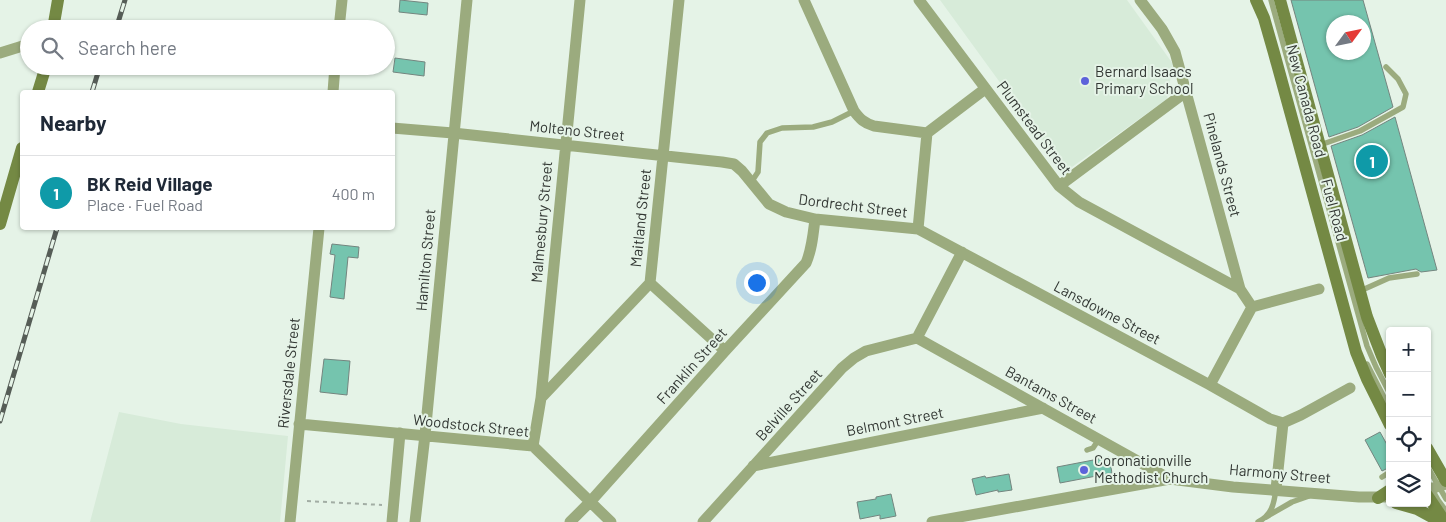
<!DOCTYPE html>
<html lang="en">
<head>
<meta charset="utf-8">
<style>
	:root { --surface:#fff; --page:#f6f6f7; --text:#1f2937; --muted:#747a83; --line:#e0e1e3; --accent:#5d62da }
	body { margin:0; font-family:Barlow,sans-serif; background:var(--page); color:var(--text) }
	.controls { position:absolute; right:15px; bottom:15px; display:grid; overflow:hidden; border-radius:5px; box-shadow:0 1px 4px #0004 }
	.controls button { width:45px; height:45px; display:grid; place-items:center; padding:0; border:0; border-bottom:1px solid var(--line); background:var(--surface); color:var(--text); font:25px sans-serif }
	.compass { position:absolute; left:1326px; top:15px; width:45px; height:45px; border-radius:50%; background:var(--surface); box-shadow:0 1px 4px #0004; rotate:57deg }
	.you { position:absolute; left:756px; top:282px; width:18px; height:18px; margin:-12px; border:4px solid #fff; border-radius:50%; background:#1a73e8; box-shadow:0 0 0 8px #1a73e833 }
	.badge { display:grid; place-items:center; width:32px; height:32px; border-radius:50%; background:var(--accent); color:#fff; font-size:16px; font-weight:700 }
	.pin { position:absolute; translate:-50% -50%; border:2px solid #fff; box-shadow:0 1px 5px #0006 }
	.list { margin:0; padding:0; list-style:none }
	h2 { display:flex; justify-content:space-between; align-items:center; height:65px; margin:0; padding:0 20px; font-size:21px }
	h2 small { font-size:16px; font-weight:400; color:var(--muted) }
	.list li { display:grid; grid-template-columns:32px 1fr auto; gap:15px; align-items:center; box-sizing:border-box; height:75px; padding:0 20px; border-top:1px solid var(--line) }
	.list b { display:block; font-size:19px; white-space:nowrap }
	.list p { margin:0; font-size:16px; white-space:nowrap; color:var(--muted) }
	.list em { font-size:16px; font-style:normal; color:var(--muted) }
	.icon { flex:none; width:28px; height:28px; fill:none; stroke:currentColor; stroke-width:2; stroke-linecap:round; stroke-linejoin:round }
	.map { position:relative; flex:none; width:1446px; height:522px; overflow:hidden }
	.search { position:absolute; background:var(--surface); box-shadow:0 1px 4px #0004; left:20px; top:20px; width:375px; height:55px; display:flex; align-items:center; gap:12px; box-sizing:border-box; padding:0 18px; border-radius:28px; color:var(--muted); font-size:19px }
	.panel { position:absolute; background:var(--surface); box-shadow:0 1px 4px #0004; left:20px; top:90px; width:375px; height:140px; border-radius:5px }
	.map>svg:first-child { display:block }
	.built { fill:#d7ebd9 }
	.building { fill:#75c4ae; stroke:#74857f; fill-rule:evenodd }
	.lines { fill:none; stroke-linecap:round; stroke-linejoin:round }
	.path { stroke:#a2ada4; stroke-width:2; stroke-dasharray:4 4; stroke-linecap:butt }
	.lane { stroke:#9bab7e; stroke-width:5.5 }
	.street { stroke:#9bab7e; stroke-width:11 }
	.secondary { stroke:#748944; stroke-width:12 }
	.rail-casing { stroke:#565d57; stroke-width:5 }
	.rail { stroke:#e5f3e7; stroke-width:3; stroke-dasharray:9; stroke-linecap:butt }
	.poi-dot { fill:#5d62da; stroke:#e5f3e7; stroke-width:2 }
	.labels { text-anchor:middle; stroke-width:4; stroke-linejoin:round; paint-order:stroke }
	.poi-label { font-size:15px; fill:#323733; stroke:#e5f3e7; text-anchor:start }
	.street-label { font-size:15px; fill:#323733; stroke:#e5f3e7 }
</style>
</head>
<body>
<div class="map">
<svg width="1446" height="522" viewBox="0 0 1446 522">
	<rect width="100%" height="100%" fill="#e5f3e7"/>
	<path class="built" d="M940 0H1127L1173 64 1167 99 1065 172Z
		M119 412 181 424 288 436 280 522H90Z"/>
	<path class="building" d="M400 0 428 3 427 15 399 12Z
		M1291 0H1363L1393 107 1358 127 1329 137ZM1334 22H1364V52H1334Z
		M395 58 425 62 424 76 393 72Z
		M1395 117 1437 270 1421 272 1416 269 1368 278 1331 146 1362 135Z
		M332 244 359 247 358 258 348 257 344 299 330 297 335 255 330 254Z
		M324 359 350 361 347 395 320 392Z
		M1380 432 1390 450V467L1382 471 1365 440Z
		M1109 457 1112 473 1060 483 1057 467Z
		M1009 474 1012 490 998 492V490L976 495 972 479 985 476 986 478Z
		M891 494 896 516 880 519V515L860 519 857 502 876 499V497Z"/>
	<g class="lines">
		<path class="path" d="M307 501 382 505"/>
		<path class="lane" d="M1271 0 1367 346 1376 367 1390 394
			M1320 145 1360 131 1403 107 1406 94 1398 79 1386 67
			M752 181 758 172 760 142 767 133 782 128 813 127 832 122 854 111
			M1360 291 1389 278 1417 274
			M1367 364 1390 409
			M1087 450 1093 448 1099 439
			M1427 466 1446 499
			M1382 477 1390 472
			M1427 480 1438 500 1446 511
			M1266 517 1292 502 1309 496
			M1258 522C1272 515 1274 504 1276 489"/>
		<path class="street" d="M804 0 854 111C860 119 864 123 874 126L927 133
			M919 0 1059 186 1079 202 1240 289 1252 307
			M1140 0 1162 29 1175 52 1240 289
			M339 29 342 0
			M0 53 29 44
			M333 92 335 66
			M392 128 453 133 722 162 734 164 742 171 769 204 786 212 815 219 918 229 1210 385 1270 419 1283 423
			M1059 186 1187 91
			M918 229 927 133 985 89
			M650 283 725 351
			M917 338 1170 479
			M917 338 962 252
			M1210 385 1252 307 1319 289
			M541 398 650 283 679 0
			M299 424 533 446 611 522
			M533 446 541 398 580 0
			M753 466 1043 408
			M1276 489 1283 423 1301 415 1350 388
			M1427 490 1446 484
			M290 522 319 228
			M392 522 400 433
			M415 522 425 435 467 0
			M570 522 590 502 725 351 806 263C812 249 813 235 815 219
			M703 522 842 368 854 358 866 351 917 338
			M932 522 1170 479 1233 487 1359 497H1385"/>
		<path class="secondary" d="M1256 0 1264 18 1274 53 1356 352 1367 379 1390 425
			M1280 0 1367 317 1382 356 1390 374
			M53 29 58 0
			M38 92 46 66
			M0 224 22 148
			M1427 448 1446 481
			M1427 495 1445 522
			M1378 498 1390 490
			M1396 503 1417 509 1441 522"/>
		<g class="rail-casing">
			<path id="rail" d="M116 29 125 0
				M92 92 100 66
				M0 421 57 228"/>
		</g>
		<use href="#rail" class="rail"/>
	</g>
	<g class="poi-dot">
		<circle cx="1085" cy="81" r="5"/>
		<circle cx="1084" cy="470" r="5"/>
	</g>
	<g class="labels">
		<g class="poi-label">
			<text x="1095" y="77">Bernard Isaacs<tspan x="1095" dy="17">Primary School</tspan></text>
			<text x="1094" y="466">Coronationville<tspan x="1094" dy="17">Methodist Church</tspan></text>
		</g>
		<g class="street-label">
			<text transform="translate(1306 101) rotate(75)" y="5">New Canada Road</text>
			<text transform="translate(1034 128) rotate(53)" y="5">Plumstead Street</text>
			<text transform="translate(577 131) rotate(6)" y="5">Molteno Street</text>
			<text transform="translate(1222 165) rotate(75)" y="5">Pinelands Street</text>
			<text transform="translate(853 206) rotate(7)" y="5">Dordrecht Street</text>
			<text transform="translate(1334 210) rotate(75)" y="5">Fuel Road</text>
			<text transform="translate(641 218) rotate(-84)" y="5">Maitland Street</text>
			<text transform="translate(542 222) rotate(-85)" y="5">Malmesbury Street</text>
			<text transform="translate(426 260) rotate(-85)" y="5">Hamilton Street</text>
			<text transform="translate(1107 313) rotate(28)" y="5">Lansdowne Street</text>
			<text transform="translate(692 366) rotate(-48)" y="5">Franklin Street</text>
			<text transform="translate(289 373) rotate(-84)" y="5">Riversdale Street</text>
			<text transform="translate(1051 395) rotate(29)" y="5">Bantams Street</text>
			<text transform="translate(789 405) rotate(-48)" y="5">Belville Street</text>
			<text transform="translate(895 422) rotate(-11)" y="5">Belmont Street</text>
			<text transform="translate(471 426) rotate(6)" y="5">Woodstock Street</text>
			<text transform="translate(1280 474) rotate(5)" y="5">Harmony Street</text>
		</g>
	</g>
</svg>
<div class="controls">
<button>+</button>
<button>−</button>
<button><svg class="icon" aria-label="locate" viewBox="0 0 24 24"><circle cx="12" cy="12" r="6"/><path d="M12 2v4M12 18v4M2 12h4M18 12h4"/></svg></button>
<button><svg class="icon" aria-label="layers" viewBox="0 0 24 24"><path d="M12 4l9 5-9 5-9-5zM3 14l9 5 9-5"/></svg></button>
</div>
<svg class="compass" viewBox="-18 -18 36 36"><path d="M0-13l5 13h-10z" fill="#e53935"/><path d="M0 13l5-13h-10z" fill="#747a83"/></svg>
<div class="you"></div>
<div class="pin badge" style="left:1372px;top:161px;background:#0f9aa8">1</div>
<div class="search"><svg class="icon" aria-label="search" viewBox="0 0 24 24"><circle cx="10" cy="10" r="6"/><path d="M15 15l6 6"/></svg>Search here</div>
<section class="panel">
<h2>Nearby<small></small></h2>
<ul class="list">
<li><span class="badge" style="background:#0f9aa8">1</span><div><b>BK Reid Village</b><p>Place · Fuel Road</p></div><em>400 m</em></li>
</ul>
</section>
</div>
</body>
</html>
